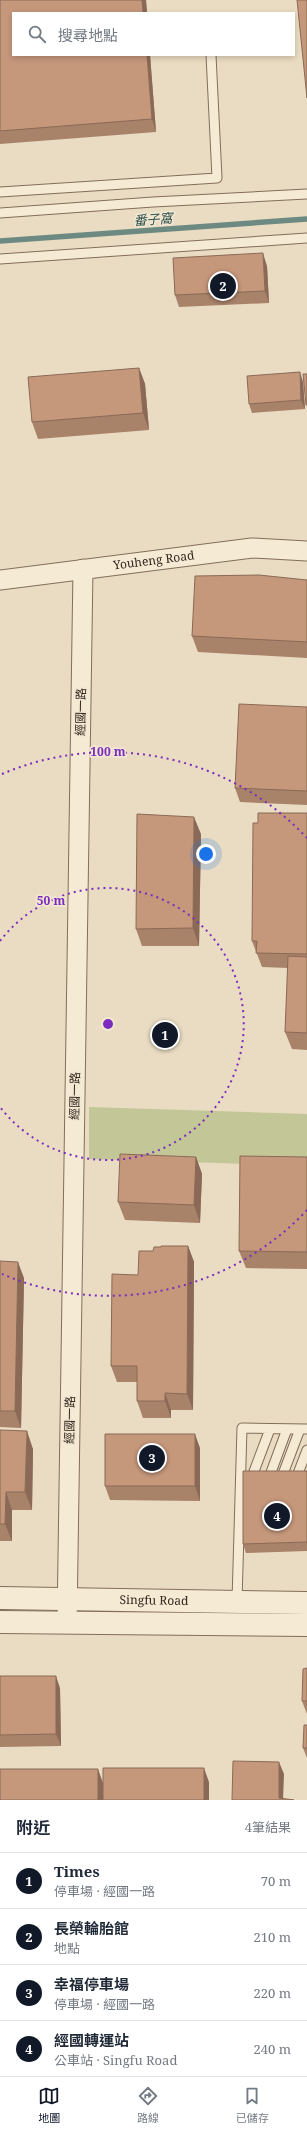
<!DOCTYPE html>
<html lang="zh-TW">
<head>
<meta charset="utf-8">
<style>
	:root { --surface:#fff; --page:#f2f2f3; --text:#1f2937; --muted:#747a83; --line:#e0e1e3; --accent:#111827 }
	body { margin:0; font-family:"Noto Serif","Noto Sans TC",serif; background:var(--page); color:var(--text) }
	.you { position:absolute; left:206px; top:854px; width:14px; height:14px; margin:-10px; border:3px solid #fff; border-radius:50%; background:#1a73e8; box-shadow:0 0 0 6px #1a73e833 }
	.badge { display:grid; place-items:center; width:26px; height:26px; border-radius:50%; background:var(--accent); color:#fff; font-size:13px; font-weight:700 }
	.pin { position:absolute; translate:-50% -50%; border:2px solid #fff; box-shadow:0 1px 4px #0006 }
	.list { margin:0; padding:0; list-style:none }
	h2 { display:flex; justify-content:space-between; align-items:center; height:52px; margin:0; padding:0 16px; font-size:17px }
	h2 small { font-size:13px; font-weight:400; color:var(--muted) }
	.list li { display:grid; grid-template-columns:26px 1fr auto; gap:12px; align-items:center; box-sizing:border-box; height:56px; padding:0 16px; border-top:1px solid var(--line) }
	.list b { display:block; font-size:15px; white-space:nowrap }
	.list p { margin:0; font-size:13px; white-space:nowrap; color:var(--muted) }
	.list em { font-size:13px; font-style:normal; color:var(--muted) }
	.icon { flex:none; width:22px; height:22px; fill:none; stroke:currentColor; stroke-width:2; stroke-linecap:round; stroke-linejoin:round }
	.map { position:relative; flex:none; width:307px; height:1800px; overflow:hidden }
	.search { position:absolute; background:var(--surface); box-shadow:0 2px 6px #0003; left:12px; right:12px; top:12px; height:44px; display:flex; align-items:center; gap:10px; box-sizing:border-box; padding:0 14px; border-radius:0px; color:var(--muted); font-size:15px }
	.sheet { height:276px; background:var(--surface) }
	nav { display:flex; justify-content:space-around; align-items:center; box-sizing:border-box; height:56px; border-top:1px solid var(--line); background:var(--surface); font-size:11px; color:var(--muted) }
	nav a { display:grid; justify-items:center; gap:2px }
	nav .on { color:var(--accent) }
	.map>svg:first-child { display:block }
	.green { fill:#c3c797 }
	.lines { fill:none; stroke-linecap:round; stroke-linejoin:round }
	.stream { stroke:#6c8a81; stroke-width:5.5 }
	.service-casing { stroke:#826e5b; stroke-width:11 }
	.minor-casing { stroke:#826e5b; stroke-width:21 }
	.tertiary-casing { stroke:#826e5b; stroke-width:24 }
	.service { stroke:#f5ead4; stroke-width:9 }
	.minor { stroke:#f5ead4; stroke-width:19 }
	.tertiary { stroke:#f5ead4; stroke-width:22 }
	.wall { fill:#a9826a }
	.shaded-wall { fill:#8a6a56 }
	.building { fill:#c5977b; stroke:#8a6a56 }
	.ring { fill:none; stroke:#7b2cbf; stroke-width:2; stroke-dasharray:2 4 }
	.labels { text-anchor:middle; stroke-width:3.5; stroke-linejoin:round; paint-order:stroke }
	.street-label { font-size:12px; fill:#33271e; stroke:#f2e7d1 }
	.water-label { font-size:13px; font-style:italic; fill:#2e514e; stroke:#f2e7d1 }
	.centre { fill:#7b2cbf; stroke:#f2e7d1; stroke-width:2 }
	.ring-label { font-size:12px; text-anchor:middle; font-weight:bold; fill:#7b2cbf; stroke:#f2e7d1; stroke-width:3.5; stroke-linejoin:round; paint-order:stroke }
</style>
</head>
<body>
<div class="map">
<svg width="307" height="1800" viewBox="0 0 307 1800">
	<rect width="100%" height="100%" fill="#eadcc2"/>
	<path class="green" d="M89 1107 307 1114V1166L89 1159Z"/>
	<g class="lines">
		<path class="stream" d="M0 241 307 219"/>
		<g class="service-casing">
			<path id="service" d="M0 192 217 178 211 55
				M0 213 153 202 307 194
				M0 259 307 238
				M253 1474 270 1429
				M283 1474 300 1429
				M270 1475 287 1429
				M297 1476 307 1450
				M237 1601 242 1428 307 1429"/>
		</g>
		<g class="minor-casing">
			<g id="minor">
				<path id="s1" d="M0 580 252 548 307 551"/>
				<path d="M67 1622 83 569"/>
			</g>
		</g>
		<g class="tertiary-casing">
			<g id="tertiary">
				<path id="s2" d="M0 1598 307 1603"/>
				<path d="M0 1622 307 1625"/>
			</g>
		</g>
		<use href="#service" class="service"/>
		<use href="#minor" class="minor"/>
		<use href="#tertiary" class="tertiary"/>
	</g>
	<path class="wall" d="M0 0H146L147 13H13V55H150L156 132 0 144Z
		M267 266 269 303 179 307 175 295Z
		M139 368 145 384 149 430 38 439 32 422Z
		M303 382 305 409 252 413 249 404Z
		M307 580V658L198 652 192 636Z
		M307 707V805L240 802 235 788Z
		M307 813V1050L292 1049 285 1032 288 968 262 967 252 941 258 823Z
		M201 834 199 946H142L136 929Z
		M196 1157 202 1174 200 1223 125 1220 118 1202Z
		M307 1157V1269L246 1268 239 1251Z
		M188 1246 194 1262 193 1410H171V1418H143L137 1401V1382H117L111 1366 138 1275 153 1251 161 1247Z
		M0 1261 24 1278 21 1428 0 1427Z
		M0 1430 33 1449 32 1510H12V1541H0Z
		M200 1448V1501L110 1500 105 1486Z
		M307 1471V1551L246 1553 243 1544Z
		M307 1668V1714L302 1701Z
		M0 1676 60 1688 61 1746 0 1747Z
		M307 1725V1758L303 1748Z"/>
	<path class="shaded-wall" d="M142 0H146L147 13H143Z
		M147 55H150L156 132 152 119Z
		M263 253 267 266 269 303 265 291Z
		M139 368 145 384 149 430 143 413Z
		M300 372 303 382 305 409 301 400Z
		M194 817 201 834 199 946 193 928Z
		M196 1157 202 1174 200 1223 194 1205Z
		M188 1246 194 1262 193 1410 187 1394Z
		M18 1262 24 1278 21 1428 15 1411Z
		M165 1393 171 1410V1418L165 1401Z
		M27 1431 33 1449 32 1510 25 1492Z
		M195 1434 200 1448V1501L195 1486Z
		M6 1492 12 1510V1541L5 1524Z
		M56 1676 60 1688 61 1746 56 1734Z
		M279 1762 284 1774 283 1800 279 1798Z
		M204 1768 209 1782V1800H204Z
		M98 1769 103 1783V1800H98Z"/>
	<path class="building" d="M0 0H142L143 13H13V55H147L152 119 0 131Z
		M297 0H307V98Z
		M263 253 265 291 175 295 173 258Z
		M139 368 143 413 32 422 28 377Z
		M300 372 301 400 249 404 247 376Z
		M303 374H307V405H306Z
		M259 575 307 580V642L192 636 195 576Z
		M239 704 307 707V791L235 788Z
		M258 813H307V954L256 953 257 941H252L253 823H258Z
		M137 814 194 817 193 928 136 929Z
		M288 956 307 957V1033L285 1032Z
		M120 1154 196 1157 194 1205 118 1202Z
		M240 1156 307 1157V1252L239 1251Z
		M161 1246H188L187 1394 165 1393V1401H137V1366H111L112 1274 138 1275 139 1251H153L154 1247H161Z
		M0 1261 18 1262 15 1411H0Z
		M0 1430 27 1431 25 1492H6L5 1524H0Z
		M105 1434H195V1486H105Z
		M243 1471H307V1542L243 1544Z
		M307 1668V1701H302L303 1669Z
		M0 1676H56V1734L0 1735Z
		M304 1725H307V1748H303Z
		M233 1761 279 1762V1798L294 1800H232Z
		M103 1768H204V1800H103Z
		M0 1769H98V1800H0Z"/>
	<g class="ring">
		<path d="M0 941A136 136 0 1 1 0 1107"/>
		<path d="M307 1210A272 272 0 0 1 2 1274M2 774A272 272 0 0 1 307 838"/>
	</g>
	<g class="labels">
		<g class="street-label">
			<text dy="4" stroke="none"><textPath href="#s1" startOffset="155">Youheng Road</textPath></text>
			<text transform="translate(81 712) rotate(-89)" y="4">經國一路</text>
			<text transform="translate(75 1096) rotate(-89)" y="4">經國一路</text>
			<text transform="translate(70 1420) rotate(-89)" y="4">經國一路</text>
			<text dy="4" stroke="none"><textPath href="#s2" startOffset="154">Singfu Road</textPath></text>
		</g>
		<g class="water-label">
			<text transform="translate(153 219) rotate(-4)" y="5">番子窩</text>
		</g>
	</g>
	<circle cx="108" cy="1024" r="6" class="centre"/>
	<g class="ring-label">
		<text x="108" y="756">100 m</text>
		<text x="51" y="905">50 m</text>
	</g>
</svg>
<div class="you"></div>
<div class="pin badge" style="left:165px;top:1035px">1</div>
<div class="pin badge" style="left:223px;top:286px">2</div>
<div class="pin badge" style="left:152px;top:1458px">3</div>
<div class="pin badge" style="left:277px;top:1516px">4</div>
<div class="search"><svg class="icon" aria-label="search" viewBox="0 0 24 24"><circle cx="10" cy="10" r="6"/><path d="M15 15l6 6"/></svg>搜尋地點</div>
</div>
<section class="sheet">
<h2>附近<small>4筆結果</small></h2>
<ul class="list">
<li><span class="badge">1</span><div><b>Times</b><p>停車場 · 經國一路</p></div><em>70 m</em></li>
<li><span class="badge">2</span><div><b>長榮輪胎館</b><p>地點</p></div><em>210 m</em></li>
<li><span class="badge">3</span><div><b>幸福停車場</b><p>停車場 · 經國一路</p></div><em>220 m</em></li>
<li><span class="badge">4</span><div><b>經國轉運站</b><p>公車站 · Singfu Road</p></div><em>240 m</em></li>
</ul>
</section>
<nav>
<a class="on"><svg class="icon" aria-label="map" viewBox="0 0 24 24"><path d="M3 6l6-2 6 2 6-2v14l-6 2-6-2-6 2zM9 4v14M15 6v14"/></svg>地圖</a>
<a><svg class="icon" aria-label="directions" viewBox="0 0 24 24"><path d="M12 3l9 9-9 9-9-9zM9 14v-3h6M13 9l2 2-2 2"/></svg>路線</a>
<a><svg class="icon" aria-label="saved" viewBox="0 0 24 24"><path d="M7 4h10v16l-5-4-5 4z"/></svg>已儲存</a>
</nav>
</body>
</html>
